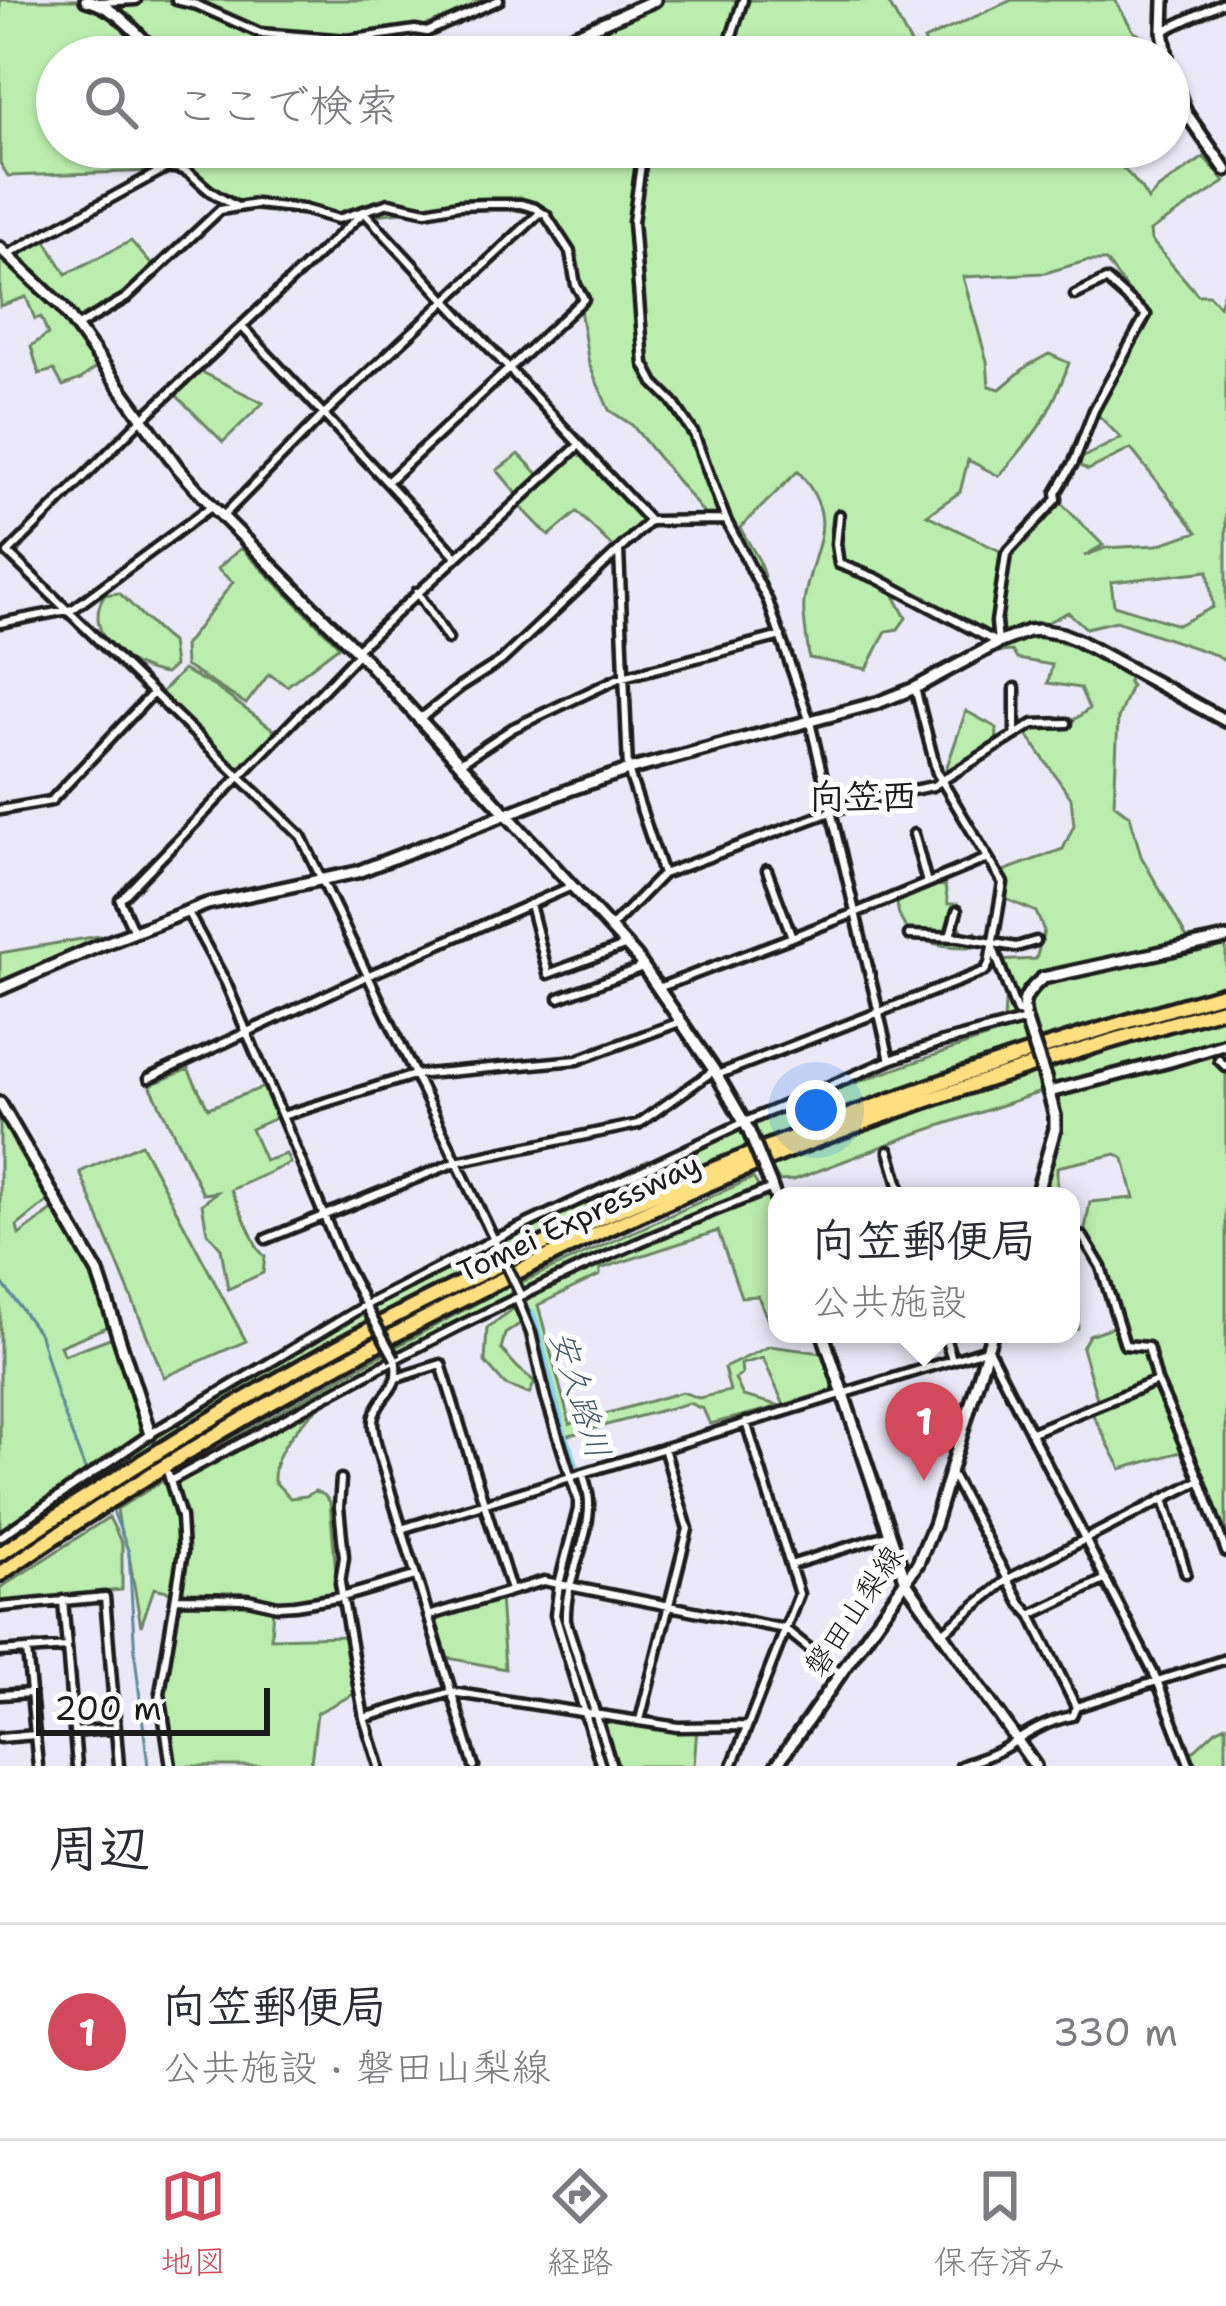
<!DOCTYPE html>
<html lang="ja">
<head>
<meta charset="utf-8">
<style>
	:root { --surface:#fff; --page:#f7f7f7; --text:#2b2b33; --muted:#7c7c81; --line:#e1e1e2; --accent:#d1495b }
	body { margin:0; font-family:"Shantell Sans","Klee One",sans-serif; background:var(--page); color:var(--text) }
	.scale { position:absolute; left:36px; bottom:30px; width:234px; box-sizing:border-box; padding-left:12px; border:6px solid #1c1c1c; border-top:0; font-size:33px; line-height:42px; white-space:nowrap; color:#1c1c1c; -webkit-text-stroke:9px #fff; paint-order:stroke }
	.you { position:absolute; left:816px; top:1110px; width:42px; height:42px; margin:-30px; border:9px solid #fff; border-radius:50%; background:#1a73e8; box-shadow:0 0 0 18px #1a73e833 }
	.badge { display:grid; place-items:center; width:78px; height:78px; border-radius:50%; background:var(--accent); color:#fff; font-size:39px; font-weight:700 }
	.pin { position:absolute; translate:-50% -99px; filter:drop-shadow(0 3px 6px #0008) }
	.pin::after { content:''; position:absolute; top:63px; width:42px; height:36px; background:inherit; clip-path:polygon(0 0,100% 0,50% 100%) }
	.popup { position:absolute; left:768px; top:1187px; width:312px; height:156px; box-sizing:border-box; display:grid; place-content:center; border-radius:24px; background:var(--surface); filter:drop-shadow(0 3px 9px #0005); font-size:39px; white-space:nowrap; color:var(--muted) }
	.popup b { font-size:45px; color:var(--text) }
	.popup::after { content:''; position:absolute; left:50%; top:100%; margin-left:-24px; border:24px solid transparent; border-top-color:var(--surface) }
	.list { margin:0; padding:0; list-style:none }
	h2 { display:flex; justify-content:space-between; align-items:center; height:156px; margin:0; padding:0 48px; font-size:51px }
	h2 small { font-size:39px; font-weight:400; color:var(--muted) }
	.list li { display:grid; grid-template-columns:78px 1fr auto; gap:36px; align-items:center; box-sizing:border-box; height:216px; padding:0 48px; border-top:3px solid var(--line) }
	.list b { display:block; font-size:45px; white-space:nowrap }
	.list p { margin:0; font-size:39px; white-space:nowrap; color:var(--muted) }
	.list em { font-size:39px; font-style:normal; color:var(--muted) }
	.icon { flex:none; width:66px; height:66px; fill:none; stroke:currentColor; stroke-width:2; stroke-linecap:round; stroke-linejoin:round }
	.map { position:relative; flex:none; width:1226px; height:1766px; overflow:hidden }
	.search { position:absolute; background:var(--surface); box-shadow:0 3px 9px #0004; left:36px; right:36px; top:36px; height:132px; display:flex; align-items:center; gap:30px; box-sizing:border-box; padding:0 42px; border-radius:66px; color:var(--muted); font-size:45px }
	.sheet { height:372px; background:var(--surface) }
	nav { display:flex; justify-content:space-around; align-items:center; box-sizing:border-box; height:168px; border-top:3px solid var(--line); background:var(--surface); font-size:33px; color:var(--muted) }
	nav a { display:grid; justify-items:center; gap:6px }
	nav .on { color:var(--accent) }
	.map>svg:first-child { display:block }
	.green { fill:#bbeeae; stroke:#6c8565; stroke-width:3; fill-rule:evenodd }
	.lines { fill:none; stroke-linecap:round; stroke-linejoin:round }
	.stream { stroke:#608b9a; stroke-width:3 }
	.river { stroke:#8dd5ee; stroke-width:14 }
	.street-casing { stroke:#1c1c1c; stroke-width:15 }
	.secondary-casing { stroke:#1c1c1c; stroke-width:18 }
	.highway-casing { stroke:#1c1c1c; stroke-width:21 }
	.street { stroke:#fff; stroke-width:6 }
	.secondary { stroke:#fff; stroke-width:9 }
	.highway { stroke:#ffdf80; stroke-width:12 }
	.street-bridge-casing { stroke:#1c1c1c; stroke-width:15; stroke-linecap:butt }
	.secondary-bridge-casing { stroke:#1c1c1c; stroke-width:18; stroke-linecap:butt }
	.street-bridge { stroke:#fff; stroke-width:6 }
	.secondary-bridge { stroke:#fff; stroke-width:9 }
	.labels { text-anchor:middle; stroke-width:10; stroke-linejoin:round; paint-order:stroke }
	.street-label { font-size:30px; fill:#1c1c1c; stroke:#fff }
	.water-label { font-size:33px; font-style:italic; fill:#445d66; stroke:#fff }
	.quarter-label { font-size:36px; font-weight:bold; fill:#1c1c1c; stroke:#fff }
</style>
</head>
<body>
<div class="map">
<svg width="1226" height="1766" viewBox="0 0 1226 1766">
	<rect width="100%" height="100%" fill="#ebe9f8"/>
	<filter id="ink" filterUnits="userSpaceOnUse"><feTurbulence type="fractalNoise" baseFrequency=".00833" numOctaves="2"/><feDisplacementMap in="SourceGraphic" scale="24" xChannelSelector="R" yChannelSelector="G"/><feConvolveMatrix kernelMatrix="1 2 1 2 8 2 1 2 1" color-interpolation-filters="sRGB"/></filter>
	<g filter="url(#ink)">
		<path class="green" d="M0 0H495L442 26 308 38 312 57H57V147H1100C1119 166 1135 176 1148 200L1158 189 1204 157 1225 182 1150 231 1151 240 1198 295H1209L1219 306 1226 285V662L1216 655 1116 621 1086 628 1068 612 1028 632 1058 633 1130 669 1128 682 1131 686 1118 718 1114 804 1130 816 1141 856 1187 938 1226 932V984L1040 1039 736 1152 519 1244 335 1340 172 1434 31 1522 101 1470 0 1537V1103L53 1197 17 1226 19 1235 58 1206 98 1273 114 1324 60 1346 64 1355 118 1335 150 1433C321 1333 496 1237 677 1154 790 1102 911 1064 1029 1023L1004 1021 1006 985 997 961 1036 959 1044 931 1036 912 1004 898 998 873 1063 849 1074 825 1071 798 1027 735 1037 724 1071 722 1089 709 1080 688 1048 683 1052 665 1017 659 1012 651 984 653 997 644 890 588 906 618 898 629 886 631 867 669 809 658C808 642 802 616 804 602 812 544 843 524 798 471L740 528 759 560 766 583 758 579 728 522 706 516 632 425 609 410 589 364 573 267 546 215 476 204 338 219 231 208 186 170 8 176 0 163ZM1086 261H1106L1146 315 1115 373 1098 415 1121 438 1074 462 1088 470 1131 449 1197 532 1157 545 1105 548 1084 556 1103 545 1057 499 1006 554 927 515 960 492 968 460 999 476C1036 434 1050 416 1069 363L1049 354 1027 366 1000 389 989 386 987 361 963 277 1045 273ZM1208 571 1213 607 1178 625 1114 605 1111 582Z
			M655 0H887L918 57H523Z
			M1012 0H1115L1134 32 1147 38 1154 57H931L924 40Z
			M41 233 66 274 131 241 156 270 126 298 81 324 63 308 103 362 81 379 63 386 54 370 39 374 31 346 48 334 41 317 35 319 26 297 0 306V262L10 258Z
			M200 371 263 403 223 442 175 394Z
			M578 452 645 522 614 548 577 512 549 536 520 506Z
			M519 454 540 476 518 495 497 470Z
			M241 548 339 646 287 686 269 674 246 704 185 666 184 646 233 582 217 569Z
			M119 593C137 609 151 627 171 642L174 666 165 674C129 669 81 636 104 595Z
			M183 670 215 687 280 734 239 769 160 694Z
			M966 711 997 728 996 747 942 781Z
			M937 885 945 886 948 904H957C955 918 958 926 967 937L976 932 981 943 975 947C942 948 898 943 897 901L908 891Z
			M99 936 101 940 0 985V953Z
			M1226 1015V1551L1187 1450 1121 1469 1091 1411 1099 1405 1082 1348 1089 1335 1115 1326 1122 1347 1147 1349 1125 1345 1101 1267 1084 1234 1090 1202 1134 1198 1124 1159 1116 1154 1057 1167V1186L1040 1194 1055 1131 1053 1088 915 1134 794 1180 779 1181 770 1165 885 1119 1003 1079Z
			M188 1069 208 1108 269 1085 278 1117 251 1129 265 1161 286 1154 290 1163 231 1190 258 1249 265 1257 263 1273 228 1289 221 1248 207 1232 202 1204 217 1192 203 1194 150 1085Z
			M141 1144 246 1341 164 1377 80 1172Z
			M753 1178 762 1192 774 1193 777 1202V1324L769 1323 758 1296 741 1297 718 1231 600 1269V1275L538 1305 570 1424 682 1392 699 1398 730 1391 724 1368 770 1346 823 1353 837 1390 784 1405 763 1358 741 1364 742 1374 735 1379 743 1396 781 1406 710 1424 703 1409 689 1403 566 1436 530 1317 505 1334 501 1349 518 1368 535 1382 529 1394 505 1385 485 1362 487 1328 513 1309 529 1314 520 1283Z
			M1071 1235 1079 1238 1078 1328 1071 1331Z
			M511 1285 516 1296C455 1326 271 1403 274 1481L290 1498 306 1496 315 1491 324 1495 330 1502 338 1598 273 1605 271 1638 346 1636 356 1693 317 1713 311 1762 313 1766H171L163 1674 176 1593 154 1588 141 1626 128 1550 120 1529 117 1509C245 1429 377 1356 511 1285Z
			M109 1517 122 1544V1590L0 1602V1588Z
			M500 1597 505 1669 448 1658 435 1617Z
			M596 1716 697 1727 694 1766H608Z
			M1226 1725V1766H1191L1187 1757 1216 1730Z"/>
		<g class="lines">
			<path class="stream" d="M0 1280 40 1335 58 1398 86 1472
				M113 1511 129 1553 135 1656 148 1766"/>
			<path class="river" d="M530 1316 562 1439 584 1497 583 1511 559 1612 605 1766"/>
			<g class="street-casing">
				<path id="street" d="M176 0 197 5 260 33 348 40 415 30 427 32 499 0
					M99 2 136 0
					M1163 31 1226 1
					M725 57 743 0
					M645 147 642 157 633 222 644 364 654 383 672 401 694 434 726 520 768 601 810 722 890 1060
					M7 255 166 168C189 166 194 179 210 191 218 197 228 202 237 207
					M78 326 126 298 220 210 256 204 303 209 338 219 389 203 426 211 458 205 488 204H521L535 208 546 215 570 252 576 285 584 299 387 482
					M242 327 456 556
					M839 515 836 544 839 564 876 578 998 643
					M223 516 324 414 541 212
					M619 550 628 770 663 874
					M417 592 448 639
					M0 623 73 609 212 506
					M998 643 996 622 1006 554 1057 499 1056 493 1074 462 1094 410 1146 315 1106 280 1075 295
					M356 650 579 445
					M419 717 425 715 460 687 501 661 650 521
					M1015 735V688
					M460 763 513 728 619 678 781 636
					M0 810 51 801 152 694
					M914 834 927 883
					M767 870 792 937
					M530 904 548 974 627 945
					M187 911 226 983 343 1261 366 1306
					M611 927 663 874 863 800 933 786 1033 724 1067 723
					M134 932 120 900 359 653
					M909 935 960 937 1016 947 1036 941
					M950 936 957 911
					M993 948 1017 1012 1024 1013
					M658 988 855 913 988 858
					M559 998 643 967
					M1219 1060 1226 1067
					M717 1075 985 971 989 964 1003 883 937 773 915 688
					M149 1078 367 976 572 886
					M282 1116 414 1075 577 1060 680 1022
					M889 1151 902 1196
					M1071 1233 1083 1237 1101 1267 1125 1345 1148 1347 1157 1381 1200 1480 1226 1552
					M266 1239 456 1162 638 1124 713 1071
					M496 1244 301 836 8 553 143 418 364 212 650 521 726 520
					M517 1299 531 1333 546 1398 578 1500V1509L559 1584 555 1615 601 1766
					M944 1334 952 1359
					M395 1359C402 1390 382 1391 374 1416 371 1425 375 1437 377 1447L474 1766
					M397 1378 441 1364 511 1590
					M1032 1432 1157 1381
					M583 1473C585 1483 589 1492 589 1503 590 1542 564 1580 566 1621L612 1766
					M951 1473 1021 1604 1031 1615 1076 1707
					M168 1474 181 1517 183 1552 160 1693 171 1766
					M341 1479 339 1507 344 1557 340 1583 364 1718 379 1766
					M170 1481C245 1441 320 1399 395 1359 516 1295 642 1238 770 1189
					M1164 1499 1186 1573
					M401 1529 988 1349 1157 1680 1190 1766
					M0 1537 150 1434 366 1305 491 1241 745 1122 890 1060 939 1043 1026 1020
					M790 1565 890 1534
					M176 1598 248 1599 278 1606 295 1605 342 1597 415 1576
					M63 1600 77 1766
					M0 1607 105 1597 119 1766
					M1031 1615 1106 1579
					M428 1616 544 1581 554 1583 785 1629 841 1674
					M941 1634 1008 1579 1200 1480
					M27 1650 38 1766
					M0 1652 67 1647
					M0 1695 31 1693
					M364 1718 451 1692 678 1727 746 1726
					M640 1720 688 1529 664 1448
					M74 1732 116 1728
					M0 1738 35 1735
					M732 1766 799 1594 746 1422
					M961 1766C976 1760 994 1755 1008 1746 1028 1733 1048 1721 1072 1716L1076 1707 1226 1659"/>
			</g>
			<g class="secondary-casing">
				<path id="secondary" d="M86 0C120 8 136 35 161 57
					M1164 0 1163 31 1167 57
					M524 57 655 0
					M1169 69 1186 113 1226 170
					M0 248 62 307 178 468 212 506 359 653 636 956 714 1070 748 1129
					M0 989 101 945 207 904 357 872 569 790 628 770 877 703 915 688 998 643 1028 631 1039 630 1062 634 1077 640 1226 721
					M1032 1039C1022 1008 1016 1000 1043 978L1226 938
					M1049 1092 1170 1061 1226 1044
					M0 1103 98 1273 150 1434
					M770 1183 777 1202
					M1036 1196 1055 1129V1116L1045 1078
					M823 1334 906 1582 1035 1766
					M776 1766 918 1563 934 1525 992 1334"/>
			</g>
			<g class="highway-casing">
				<path id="highway" d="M0 1554C134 1465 270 1379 413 1307 674 1175 945 1071 1226 993
					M0 1574C168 1457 343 1357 527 1267 622 1221 719 1177 819 1139 952 1089 1088 1046 1226 1008"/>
			</g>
			<use href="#street" class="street"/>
			<use href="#secondary" class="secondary"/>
			<use href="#highway" class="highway"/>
			<g class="street-bridge-casing">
				<path id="street-bridge" d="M496 1244 519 1292
					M368 1310 395 1359"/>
			</g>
			<g class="secondary-bridge-casing">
				<path id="secondary-bridge" d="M1032 1039 1045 1078
					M748 1129 770 1183"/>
			</g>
			<use href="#street-bridge" class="street-bridge"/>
			<use href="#secondary-bridge" class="secondary-bridge"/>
		</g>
	</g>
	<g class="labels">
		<g class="street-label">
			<text transform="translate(579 1218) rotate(-25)" y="10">Tomei Expressway</text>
			<text transform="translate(854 1611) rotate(-56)" y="10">磐田山梨線</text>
		</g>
		<g class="water-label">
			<text transform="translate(581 1394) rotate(73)" y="12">安久路川</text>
		</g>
		<g class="quarter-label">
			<text x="863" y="809">向笠西</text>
		</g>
	</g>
</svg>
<div class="scale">200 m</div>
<div class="you"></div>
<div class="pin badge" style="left:924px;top:1481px">1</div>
<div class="popup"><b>向笠郵便局</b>公共施設</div>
<div class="search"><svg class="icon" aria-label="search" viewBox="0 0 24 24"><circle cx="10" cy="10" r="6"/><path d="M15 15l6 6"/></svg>ここで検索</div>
</div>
<section class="sheet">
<h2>周辺<small></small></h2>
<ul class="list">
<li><span class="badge">1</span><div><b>向笠郵便局</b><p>公共施設 · 磐田山梨線</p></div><em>330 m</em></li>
</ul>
</section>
<nav>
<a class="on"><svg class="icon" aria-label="map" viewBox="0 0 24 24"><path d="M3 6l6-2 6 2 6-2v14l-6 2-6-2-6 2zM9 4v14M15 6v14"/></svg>地図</a>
<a><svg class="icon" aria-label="directions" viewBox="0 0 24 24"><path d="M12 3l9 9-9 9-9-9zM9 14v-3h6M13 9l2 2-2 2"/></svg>経路</a>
<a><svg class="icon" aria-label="saved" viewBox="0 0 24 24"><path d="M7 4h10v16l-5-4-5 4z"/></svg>保存済み</a>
</nav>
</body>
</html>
